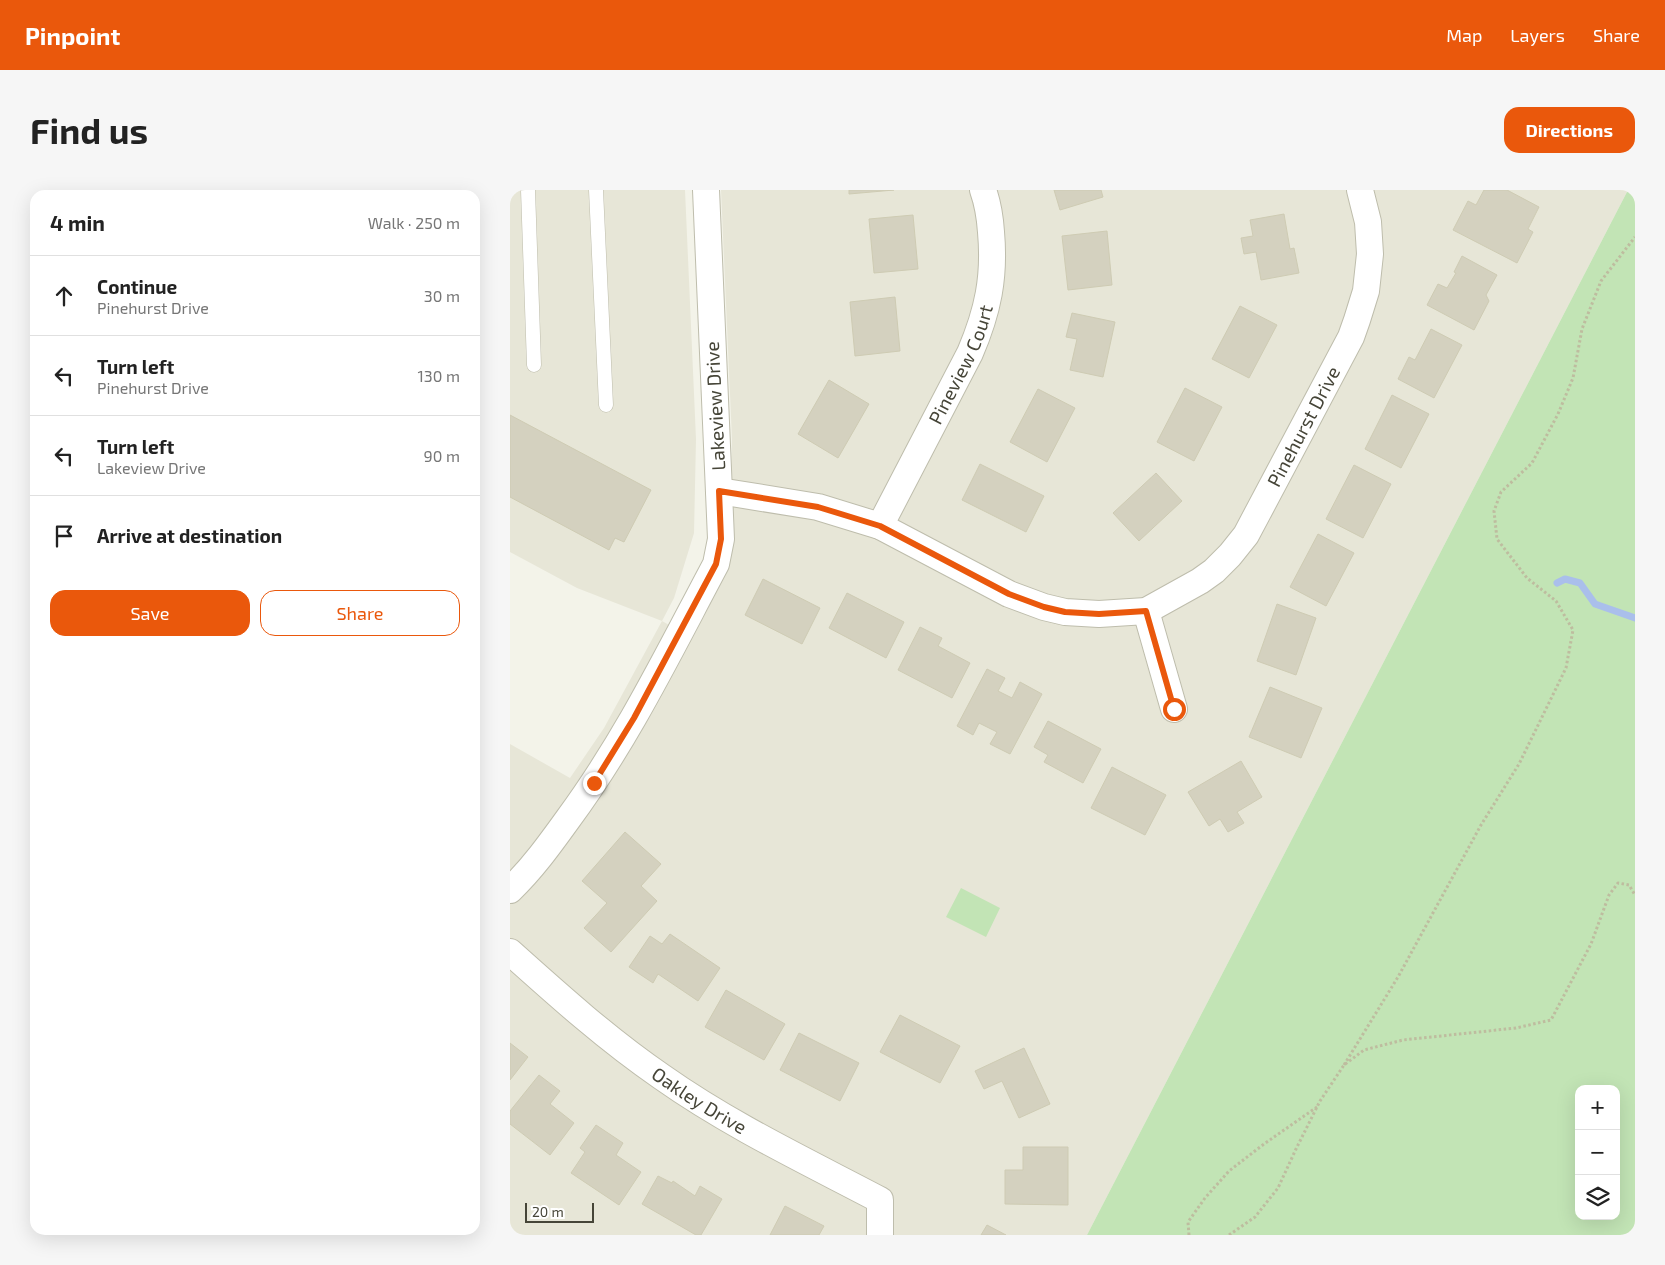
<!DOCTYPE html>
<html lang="en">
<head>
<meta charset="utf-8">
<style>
	:root { --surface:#fff; --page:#f6f6f6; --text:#222; --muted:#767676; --line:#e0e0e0; --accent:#ea580c }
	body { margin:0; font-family:"Exo 2",sans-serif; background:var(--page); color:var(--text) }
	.controls { position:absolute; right:15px; bottom:15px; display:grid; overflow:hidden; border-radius:10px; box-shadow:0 5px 20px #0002 }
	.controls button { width:45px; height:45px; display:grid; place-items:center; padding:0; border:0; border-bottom:1px solid var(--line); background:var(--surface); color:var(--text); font:25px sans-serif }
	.scale { position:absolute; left:15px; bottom:12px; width:69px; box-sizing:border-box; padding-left:5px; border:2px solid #464538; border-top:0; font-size:14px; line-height:18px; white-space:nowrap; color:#464538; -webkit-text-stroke:4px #fff; paint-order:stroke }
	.stop { position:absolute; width:15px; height:15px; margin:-11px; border:4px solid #ea580c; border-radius:50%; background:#fff }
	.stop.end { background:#ea580c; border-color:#fff; box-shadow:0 1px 5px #0008 }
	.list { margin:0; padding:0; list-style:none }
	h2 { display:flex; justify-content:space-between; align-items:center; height:65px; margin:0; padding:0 20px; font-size:21px }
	h2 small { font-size:16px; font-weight:400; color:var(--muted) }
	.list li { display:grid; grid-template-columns:32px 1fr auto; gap:15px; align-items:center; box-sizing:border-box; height:80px; padding:0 20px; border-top:1px solid var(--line) }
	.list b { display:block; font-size:19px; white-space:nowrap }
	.list p { margin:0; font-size:16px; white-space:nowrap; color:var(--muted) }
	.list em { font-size:16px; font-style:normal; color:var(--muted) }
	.actions { display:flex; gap:10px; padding:15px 20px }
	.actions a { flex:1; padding:11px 0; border:1px solid var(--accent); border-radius:15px; text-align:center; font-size:18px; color:var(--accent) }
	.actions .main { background:var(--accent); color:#fff }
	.icon { flex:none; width:28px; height:28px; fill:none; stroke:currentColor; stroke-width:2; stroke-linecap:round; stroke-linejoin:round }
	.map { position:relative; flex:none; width:1125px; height:1045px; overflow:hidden; border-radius:15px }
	header { display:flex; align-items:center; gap:30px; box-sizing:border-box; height:70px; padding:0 25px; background:var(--accent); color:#fff }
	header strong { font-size:24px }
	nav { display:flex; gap:28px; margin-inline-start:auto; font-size:18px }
	.intro { display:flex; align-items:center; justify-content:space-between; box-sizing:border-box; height:120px; padding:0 30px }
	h1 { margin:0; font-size:35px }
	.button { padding:12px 22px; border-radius:15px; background:var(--accent); color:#fff; font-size:18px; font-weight:700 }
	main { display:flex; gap:30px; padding:0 30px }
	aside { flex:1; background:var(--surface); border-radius:15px; box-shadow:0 5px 20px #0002 }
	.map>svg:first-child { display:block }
	.residential { fill:#e7e6d7 }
	.green { fill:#c2e4b5; fill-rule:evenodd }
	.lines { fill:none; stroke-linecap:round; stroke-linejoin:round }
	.stream { stroke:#aabfeb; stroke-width:7 }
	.building { fill:#d4d1bf; stroke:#cecbb3 }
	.lane-casing { stroke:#bebdac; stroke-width:15 }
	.street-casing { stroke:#bebdac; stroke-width:28 }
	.path { stroke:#bebc9f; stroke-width:3; stroke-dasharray:2.5 2.5; stroke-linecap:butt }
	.lane { stroke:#fff; stroke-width:14 }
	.street { stroke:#fff; stroke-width:26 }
	.route { stroke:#ea580c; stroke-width:6 }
	.labels { text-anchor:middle; stroke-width:5; stroke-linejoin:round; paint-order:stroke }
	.street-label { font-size:19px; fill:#464538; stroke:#fff }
</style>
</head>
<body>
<header>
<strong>Pinpoint</strong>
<nav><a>Map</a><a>Layers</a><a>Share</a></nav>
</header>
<div class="intro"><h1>Find us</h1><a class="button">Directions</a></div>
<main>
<aside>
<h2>4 min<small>Walk · 250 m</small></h2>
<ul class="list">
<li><svg class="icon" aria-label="ahead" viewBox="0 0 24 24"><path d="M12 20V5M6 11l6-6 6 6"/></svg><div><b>Continue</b><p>Pinehurst Drive</p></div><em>30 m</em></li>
<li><svg class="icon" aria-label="left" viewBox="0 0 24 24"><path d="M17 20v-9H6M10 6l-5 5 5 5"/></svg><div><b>Turn left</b><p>Pinehurst Drive</p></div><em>130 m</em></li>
<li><svg class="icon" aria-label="left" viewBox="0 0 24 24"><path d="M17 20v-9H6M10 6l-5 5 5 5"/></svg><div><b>Turn left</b><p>Lakeview Drive</p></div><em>90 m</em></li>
<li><svg class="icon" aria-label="arrive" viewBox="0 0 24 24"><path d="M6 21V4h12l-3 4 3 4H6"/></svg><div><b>Arrive at destination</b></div></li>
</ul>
<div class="actions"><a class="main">Save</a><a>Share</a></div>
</aside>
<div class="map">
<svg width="1125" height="1045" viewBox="0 0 1125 1045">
	<rect width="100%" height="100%" fill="#f3f3e9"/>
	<path class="residential" d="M0 0H175L186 249 184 343 164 408 152 431 182 448 205 405 213 379 220 344 222 249 211 0H1118L577 1045H0V554L60 588 94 538 152 431 67 398 0 362Z"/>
	<path class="green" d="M1118 0H1125V1045H577ZM1069 899H1106V1026H1069Z
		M451 698 490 718 476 747 436 727Z"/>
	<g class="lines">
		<path class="stream" d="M1047 393 1055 389 1070 393 1085 414 1125 428"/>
	</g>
	<path class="building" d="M339 0H384L339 4Z
		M544 0H591L593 7 550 20Z
		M974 0H997L1029 17 1018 39 1023 42 1007 73 943 40 958 11 966 15Z
		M774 24 780 59 784 58 789 83 751 90 746 62 734 64 731 48 743 46 740 30Z
		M403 25 408 79 364 83 359 29Z
		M597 41 602 95 558 100 552 46Z
		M952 66 987 85 976 105 979 111 964 140 917 115 928 94 937 98 946 83 944 82Z
		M385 107 390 161 345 166 340 112Z
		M730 116 767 135 739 188 702 169Z
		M562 123 605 132 593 187 560 180 567 149 556 147Z
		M921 139 952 155 924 208 888 189 899 167 905 170Z
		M319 190 359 214 328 268 288 244Z
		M675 198 712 217 684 271 647 252Z
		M528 199 565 218 537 272 500 252Z
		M882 205 919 224 891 278 855 259Z
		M0 225 141 300 114 352 105 348 99 360 0 307Z
		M470 274 534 306 516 342 452 310Z
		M844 275 881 294 853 348 816 329Z
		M646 283 672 311 629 351 603 323Z
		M808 344 844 363 816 416 780 397Z
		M253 389 310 418 292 454 235 425Z
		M337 403 394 432 376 468 319 438Z
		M767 414 806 428 786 485 747 471Z
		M410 437 432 448 428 456 460 473 442 508 388 480Z
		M477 479 495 488 488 501 502 508 510 492 532 504 500 564 480 554 487 542 469 533 463 545 447 536Z
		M760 497 812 518 791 568 739 547Z
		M538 531 591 559 573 593 534 572 538 565 524 557Z
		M731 571 752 607 727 622 734 633 718 642 710 629 699 636 678 602Z
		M602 577 656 605 635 645 581 618Z
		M115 642 151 674 131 696 147 711 101 762 74 738 97 713 72 691Z
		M160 744 210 778 188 811 148 784 143 793 119 777 140 746 152 754Z
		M216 800 275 834 254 870 195 837Z
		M390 825 450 856 430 893 370 862Z
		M289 843 349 873 330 911 270 880Z
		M0 853 18 867 0 890Z
		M514 858 540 914 509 928 492 891 474 899 465 881Z
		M29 885 50 901 40 914 64 933 40 965 0 934V921Z
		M86 935 113 953 106 965 131 982 109 1015 61 983 75 962 70 958Z
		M513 957H558V1015L495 1014V980H513Z
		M148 986 162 993 163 991 185 1006 190 996 212 1009 191 1045H186L132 1014Z
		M275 1016 314 1036 309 1045H260Z
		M477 1035 496 1045H471Z"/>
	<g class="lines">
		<g class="lane-casing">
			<path id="lane" d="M18 0 24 175
				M86 0 96 215"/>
		</g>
		<g class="street-casing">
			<g id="street">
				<path id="s1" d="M209 301 308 317 370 336 499 404 534 417 555 422 589 424 636 421 690 391 704 381 720 365 736 345 841 147 847 130 856 101 860 64 858 32 850 0"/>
				<path id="s2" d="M370 336 460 163C478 121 485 87 481 42 480 27 478 14 473 0"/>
				<path d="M636 421 664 519"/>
				<path d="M0 700C22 679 40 654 58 629 117 549 159 462 206 374L211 349 196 0"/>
				<path id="s3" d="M0 762C49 806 98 850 152 887 220 935 296 971 370 1010V1045"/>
			</g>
		</g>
		<path class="path" d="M834 875 888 787 971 635 1009 574 1056 478 1063 440 1046 411 1017 388 987 349 984 321 991 302 1022 273 1048 224 1063 188 1072 139 1091 91 1125 47
			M679 1045 678 1032 695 1008 719 981 754 954 807 917
			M719 1045 745 1027 768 998 786 959 810 911 834 875 854 860 893 850 1006 838 1041 830 1081 754 1099 705 1108 693 1119 695 1125 705"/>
		<use href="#lane" class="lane"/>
		<use href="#street" class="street"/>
	</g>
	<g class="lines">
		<path class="route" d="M84 593 124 528 206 374 211 349 209 301 308 317 370 336 499 404 534 417 555 422 589 424 636 421 664 519"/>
	</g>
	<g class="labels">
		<g class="street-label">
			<text dy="7" stroke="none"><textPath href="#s2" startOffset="181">Pineview Court</textPath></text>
			<text transform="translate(205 216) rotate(-93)" y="7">Lakeview Drive</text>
			<text dy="7" stroke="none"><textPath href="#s1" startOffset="701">Pinehurst Drive</textPath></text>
			<text dy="7" stroke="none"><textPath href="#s3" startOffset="241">Oakley Drive</textPath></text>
		</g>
	</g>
</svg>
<div class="controls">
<button>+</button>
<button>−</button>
<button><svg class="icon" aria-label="layers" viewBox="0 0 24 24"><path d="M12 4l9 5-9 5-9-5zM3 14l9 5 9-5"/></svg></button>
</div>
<div class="scale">20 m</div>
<div class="stop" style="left:664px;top:519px"></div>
<div class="stop end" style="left:84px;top:593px"></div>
</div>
</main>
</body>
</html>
